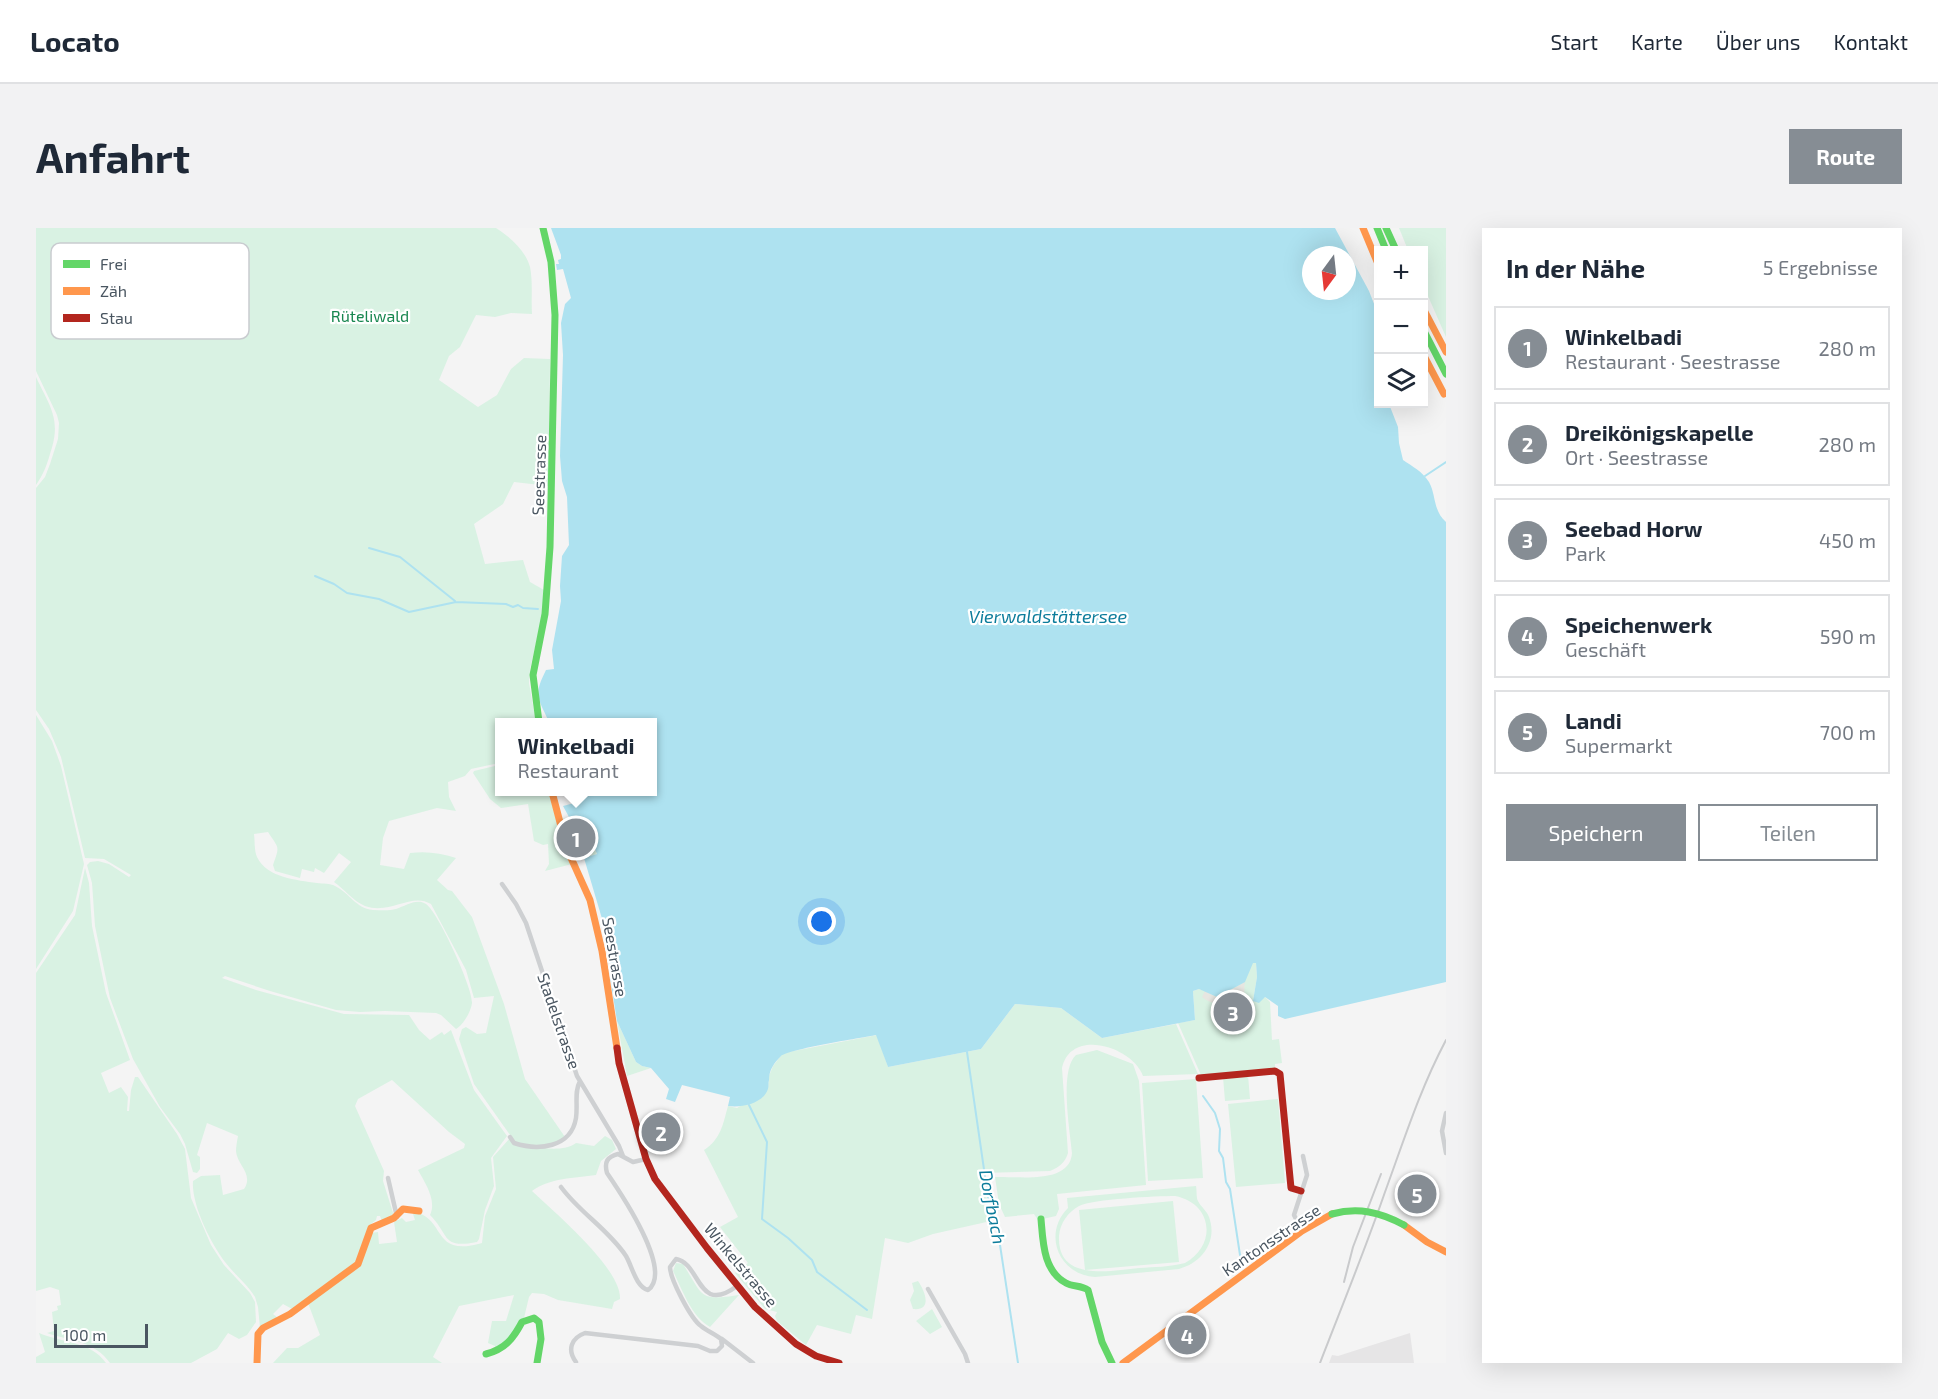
<!DOCTYPE html>
<html lang="de">
<head>
<meta charset="utf-8">
<style>
	:root { --surface:#fff; --page:#f2f2f3; --text:#1f2937; --muted:#747a83; --line:#e0e1e3; --accent:#868d94 }
	body { margin:0; font-family:"Exo 2",sans-serif; background:var(--page); color:var(--text) }
	.controls { position:absolute; right:18px; top:18px; display:grid; overflow:hidden; border-radius:0px; box-shadow:0 6px 24px #0002 }
	.controls button { width:54px; height:54px; display:grid; place-items:center; padding:0; border:0; border-bottom:2px solid var(--line); background:var(--surface); color:var(--text); font:30px sans-serif }
	.compass { position:absolute; left:1266px; top:18px; width:54px; height:54px; border-radius:50%; background:var(--surface); box-shadow:0 6px 24px #0002; rotate:195deg }
	.scale { position:absolute; left:18px; bottom:15px; width:94px; box-sizing:border-box; padding-left:6px; border:3px solid #4a5661; border-top:0; font-size:16px; line-height:21px; white-space:nowrap; color:#4a5661; -webkit-text-stroke:4px #fff; paint-order:stroke }
	.you { position:absolute; left:786px; top:694px; width:21px; height:21px; margin:-15px; border:4px solid #fff; border-radius:50%; background:#1a73e8; box-shadow:0 0 0 9px #1a73e833 }
	.badge { display:grid; place-items:center; width:39px; height:39px; border-radius:50%; background:var(--accent); color:#fff; font-size:20px; font-weight:700 }
	.pin { position:absolute; translate:-50% -50%; border:3px solid #fff; box-shadow:0 2px 6px #0006 }
	.popup { position:absolute; left:459px; top:490px; width:162px; height:78px; box-sizing:border-box; display:grid; place-content:center; border-radius:0px; background:var(--surface); filter:drop-shadow(0 2px 4px #0005); font-size:20px; white-space:nowrap; color:var(--muted) }
	.popup b { font-size:22px; color:var(--text) }
	.popup::after { content:''; position:absolute; left:50%; top:100%; margin-left:-12px; border:12px solid transparent; border-top-color:var(--surface) }
	.list { margin:0; padding:0; list-style:none }
	h2 { display:flex; justify-content:space-between; align-items:center; height:78px; margin:0; padding:0 24px; font-size:26px }
	h2 small { font-size:20px; font-weight:400; color:var(--muted) }
	.list li { display:grid; grid-template-columns:39px 1fr auto; gap:18px; align-items:center; box-sizing:border-box; height:84px; margin:0 12px 12px; padding:0 12px; border:2px solid var(--line); border-radius:0px }
	.list b { display:block; font-size:22px; white-space:nowrap }
	.list p { margin:0; font-size:20px; white-space:nowrap; color:var(--muted) }
	.list em { font-size:20px; font-style:normal; color:var(--muted) }
	.actions { display:flex; gap:12px; padding:18px 24px }
	.actions a { flex:1; padding:14px 0; border:2px solid var(--accent); border-radius:0px; text-align:center; font-size:21px; color:var(--accent) }
	.actions .main { background:var(--accent); color:#fff }
	.icon { flex:none; width:33px; height:33px; fill:none; stroke:currentColor; stroke-width:2; stroke-linecap:round; stroke-linejoin:round }
	.map { position:relative; flex:none; width:1410px; height:1135px; overflow:hidden; border-radius:0px }
	header { display:flex; align-items:center; gap:36px; box-sizing:border-box; height:84px; padding:0 30px; background:var(--surface); border-bottom:2px solid var(--line) }
	header strong { font-size:28px }
	nav { display:flex; gap:33px; margin-inline-start:auto; font-size:21px }
	.intro { display:flex; align-items:center; justify-content:space-between; box-sizing:border-box; height:144px; padding:0 36px }
	h1 { margin:0; font-size:42px }
	.button { padding:15px 27px; border-radius:0px; background:var(--accent); color:#fff; font-size:21px; font-weight:700 }
	main { display:flex; gap:36px; padding:0 36px }
	aside { flex:1; background:var(--surface); border-radius:0px; box-shadow:0 6px 24px #0002 }
	.map>svg:first-child { display:block }
	.education { fill:#e6e5e6 }
	.green { fill:#d9f2e3; fill-rule:evenodd }
	.sand { fill:#e7e6e1 }
	.water { fill:#aee2f0; fill-rule:evenodd }
	.lines { fill:none; stroke-linecap:round; stroke-linejoin:round }
	.stream { stroke:#aee2f0; stroke-width:2 }
	.street { stroke:#ced0d2; stroke-width:4.5 }
	.fast { stroke:#63d668; stroke-width:7 }
	.slow { stroke:#ff974d; stroke-width:7 }
	.jam { stroke:#b3261e; stroke-width:7 }
	.rail { stroke:#c9cacc; stroke-width:2 }
	.fast-bridge { stroke:#63d668; stroke-width:7 }
	.labels { text-anchor:middle; stroke-width:4.5; stroke-linejoin:round; paint-order:stroke }
	.park-label { font-size:16px; fill:#17864f; stroke:#fff }
	.street-label { font-size:16px; fill:#4a5661; stroke:#fff }
	.water-label { font-size:18px; font-style:italic; fill:#0c7c9b; stroke:#fff }
	.key { fill:#fff; stroke:#c9ccd0; stroke-width:1.5 }
	.key-label { font-size:16px; fill:#4a5661 }
</style>
</head>
<body>
<header>
<strong>Locato</strong>
<nav><a>Start</a><a>Karte</a><a>Über uns</a><a>Kontakt</a></nav>
</header>
<div class="intro"><h1>Anfahrt</h1><a class="button">Route</a></div>
<main>
<div class="map">
<svg width="1410" height="1135" viewBox="0 0 1410 1135">
	<rect width="100%" height="100%" fill="#f4f4f4"/>
	<path class="education" d="M1374 1105 1378 1135H1293L1296 1127 1302 1128Z"/>
	<path class="green" d="M0 0H460C473 8 490 23 494 39 497 53 495 72 496 86L475 85 459 89 440 87 424 119 413 128 403 152 442 179 461 167 475 141 488 130 514 131 513 258 478 254 467 276 438 296 449 336 487 332 494 354 508 362 506 389 494 441 493 455 500 494H464L463 535 435 541 429 548 412 554 413 569 420 583 401 580 353 593 347 610 344 637 368 641 374 625C391 623 404 625 420 630L401 652 412 662 416 663 436 689 468 776 489 851 529 909C513 921 497 918 479 914L438 856 423 811 426 801 430 799 441 806 450 805 458 768 438 770 430 742 395 676C375 664 355 687 329 678 317 673 308 661 298 654L315 634 303 625 288 645 279 640 278 644 266 641 264 650 239 643 237 637C244 617 243 621 232 604L218 606C219 613 218 622 221 629 231 650 261 652 281 655 287 656 294 655 299 658 314 665 319 680 337 682 345 682 353 683 360 681 370 678 380 670 390 676 402 684 437 760 436 775 435 784 427 797 420 801L405 787 400 785 349 783 324 784 300 782 234 763 189 748 186 750 220 762 308 786 373 787 383 802 394 812 406 804 408 807 415 802 438 862 471 908 455 930 458 958 449 982 443 1011 441 1014C405 1021 414 1007 394 987 401 972 389 955 382 942L428 920 429 916 413 904 356 852 322 871 319 878 348 943 347 953 358 988 346 993 344 988H341L340 992 335 996 323 1032 258 1082 247 1076 237 1086 241 1089 224 1100 222 1079 219 1069C211 1056 198 1046 189 1034 175 1016 155 976 157 953L165 948 184 947 187 967 208 961C218 946 201 937 200 923 200 919 201 913 202 908L171 895 161 927 164 929V941L161 945 157 944 149 916 144 906 124 879 97 831 74 770 59 698 56 655 51 637 54 634 62 633 73 636 93 649 95 647 68 631 49 630 25 529 13 501 0 482V260L9 249 14 236 22 211 23 195 21 187 0 143Z
		M1363 0H1410V109L1388 59V22H1372Z
		M0 149C14 179 26 191 14 226 11 237 7 247 0 257Z
		M0 487 16 513 25 538 48 636 37 683 0 741Z
		M463 537 464 564H514L536 636 509 643 513 636 512 616 507 617 498 613 492 576 465 580 454 571 437 545 438 543Z
		M533 589C551 593 555 611 561 626L542 632 526 591Z
		M49 640 53 655 56 698 70 765 94 832 65 845 73 865 85 859 92 869 91 883H93L95 862 99 849H102L141 906 149 921 155 970 175 1017 188 1037 214 1065 219 1074 220 1094 211 1107 203 1111 192 1105 181 1121 155 1135H74C59 1113 34 1113 11 1105L18 1103 16 1084 22 1082 21 1078 25 1077 23 1062 14 1059 0 1063V745L39 687Z
		M1216 735H1220L1221 749 1217 773 1229 769 1234 774 1236 812 1243 811 1246 835 1239 836V840L1165 847 1142 795 1159 792 1157 763 1163 761 1169 763Z
		M979 776 1025 780 1066 810 1140 796 1162 846 1107 848C1097 819 1035 799 1026 840L1032 925C1029 935 1023 939 1014 943L946 945 955 993 897 1006 872 1015 849 1010 836 1091 820 1087 815 1106 781 1097 770 1117 741 1093 739 1088 741 1084 729 1081 699 1045 712 1035 684 999 702 989 668 922C685 911 687 896 692 878L701 880 732 861 733 848 737 838 747 825 841 807 852 839 945 821Z
		M581 793 600 834 606 838 615 840 591 848Z
		M1061 822 1097 836 1103 853 1110 957 1021 966 1023 981 1020 988 1002 992 998 986 969 989 963 976 959 949C982 948 1034 957 1036 925 1034 903 1023 842 1040 827Z
		M1212 847 1214 871 1189 873 1187 849Z
		M1160 851 1167 950 1112 953 1106 855Z
		M1242 871 1249 955 1200 959 1192 876Z
		M569 908 576 912 580 921 565 933 560 947C539 950 513 950 496 963 517 983 586 1041 584 1071L578 1074 576 1081 522 1072 508 1066 496 1065 493 1069 488 1090 468 1119 459 1122V1118L452 1115 456 1093H470L478 1067 423 1078 397 1129 406 1135H237L251 1120H262L284 1107 272 1075 322 1038 335 1005 342 1004 343 1016 361 1014 358 994 366 990 370 994 379 992 376 983C412 990 394 1030 446 1015L449 988 460 961 457 929 474 910 478 916C497 918 525 926 540 915L558 918Z
		M1160 958C1161 963 1160 969 1162 973 1165 979 1171 983 1173 989 1182 1013 1166 1035 1143 1041L1059 1049C1023 1047 1006 1006 1032 980L1031 970ZM1139 968C1176 975 1182 1016 1149 1035 1134 1039 1118 1039 1103 1040 1074 1043 1021 1054 1023 1008 1024 995 1032 984 1043 978 1057 971 1120 968 1139 968Z
		M1137 973 1143 1034 1049 1042 1043 982Z
		M640 1035 647 1036C668 1069 662 1073 703 1067L674 1099C655 1088 647 1063 637 1043Z
		M882 1053C889 1063 897 1083 877 1081L874 1072 878 1063 876 1055Z
		M896 1081 906 1099 894 1106 880 1093Z
		M3 1105C26 1115 55 1113 70 1135H0V1129L9 1124Z"/>
	<path class="sand" d="M1209 754C1208 759 1209 766 1207 770 1201 783 1175 777 1166 769L1169 763 1181 769Z"/>
	<path class="water" d="M515 0H1299L1333 63 1342 86V176H1353L1362 199 1363 215 1367 232C1377 239 1386 243 1393 254 1400 266 1397 283 1410 294V754L1249 791 1242 788V778L1229 769 1223 775 1217 773 1221 749 1220 735H1217L1209 754 1181 769 1163 761 1157 763 1159 792 1066 810 1025 780 979 776 945 821 852 839 840 807C825 810 753 821 745 828 738 835 733 842 733 852 732 855 733 858 732 861 727 876 705 880 692 878L694 869 646 857 639 874 630 871 633 861 615 840 606 838 600 834 581 793 574 749 575 721 548 630 561 626C555 611 551 593 533 589L527 578 542 574 540 564H616V494H513C502 469 497 468 510 442L518 441 516 422 525 373 524 358 526 328 533 317 531 269 526 253 524 228 527 127 525 95 529 76 535 70 527 41 521 42 520 36H523L522 32 525 31V27ZM1275 27H1311V63H1275Z"/>
	<g class="lines">
		<path class="stream" d="M1389 248 1410 234
			M333 320 364 329 419 373
			M279 348 298 356 311 365 343 371 373 384 420 374 470 376 477 379 482 377 487 380 502 381
			M931 824 952 969 957 984 964 1017 982 1135
			M1167 868 1179 885 1184 901 1183 923 1187 930 1190 954 1194 961 1204 1027 1210 1032
			M713 877 731 914 726 991 752 1010 776 1032 781 1044 831 1082"/>
		<path class="street" d="M466 656 480 676 490 695 541 848 583 918 587 928
			M1410 885 1406 903 1410 925
			M474 909 478 915C502 923 535 920 540 890 542 877 538 864 544 853
			M352 950 361 989
			M525 959C544 985 572 1001 590 1028 596 1038 600 1059 612 1062 638 1043 584 964 571 945 568 934 571 929 582 926L597 934 610 931
			M1266 1003 1258 987 1271 947 1267 928
			M892 1061 929 1126 932 1135
			M686 1111 717 1135
			M540 1134C531 1122 535 1110 549 1105L662 1118 674 1123H681L686 1118 685 1111C679 1106 671 1103 665 1098 655 1091 634 1051 634 1039L640 1031C665 1035 661 1088 701 1058"/>
		<path class="fast" d="M1341 0 1350 22
			M1350 0 1360 22
			M1388 103 1410 146
			M503 494 497 447 509 386 514 319 519 87 515 34 507 0
			M1005 991C1007 1013 1007 1043 1030 1055 1037 1059 1045 1057 1052 1062L1066 1114 1076 1135
			M450 1126C469 1121 477 1111 486 1094L498 1090 503 1094 505 1111 501 1135"/>
		<path class="slow" d="M1327 0 1342 36
			M1388 82 1410 124
			M1388 128 1408 166
			M516 564 531 621 554 672 566 723 581 820
			M1368 997 1391 1014 1410 1024
			M221 1135 222 1106 227 1100 254 1086 322 1036 335 1000 358 990 367 981 383 983
			M1087 1135 1266 1003 1296 986"/>
		<path class="jam" d="M581 820 583 835 610 931 619 951 671 1020 719 1079 760 1116 780 1128 803 1135
			M1163 850 1239 843 1244 846 1255 960 1265 963"/>
		<path class="rail" d="M1308 1054 1317 1019 1345 946
			M1284 1135C1306 1078 1329 1022 1349 964 1368 912 1384 861 1410 812"/>
		<path class="fast-bridge" d="M1296 986C1322 979 1344 984 1368 997"/>
	</g>
	<g class="labels">
		<g class="park-label">
			<text x="334" y="94">Rüteliwald</text>
		</g>
		<g class="street-label">
			<text transform="translate(503 247) rotate(-88)" y="6">Seestrasse</text>
			<text transform="translate(579 729) rotate(80)" y="6">Seestrasse</text>
			<text transform="translate(523 793) rotate(71)" y="6">Stadelstrasse</text>
			<text transform="translate(1235 1012) rotate(-34)" y="6">Kantonsstrasse</text>
			<text transform="translate(705 1037) rotate(50)" y="6">Winkelstrasse</text>
		</g>
		<g class="water-label">
			<text x="1012" y="395">Vierwaldstättersee</text>
			<text transform="translate(956 979) rotate(79)" y="6">Dorfbach</text>
		</g>
	</g>
	<rect x="15" y="15" width="198" height="96" rx="9" class="key"/>
	<rect x="27" y="32" width="27" height="8" fill="#63d668"/>
	<rect x="27" y="59" width="27" height="8" fill="#ff974d"/>
	<rect x="27" y="86" width="27" height="8" fill="#b3261e"/>
	<g class="key-label">
		<text x="64" y="42">Frei</text>
		<text x="64" y="69">Zäh</text>
		<text x="64" y="96">Stau</text>
	</g>
</svg>
<div class="controls">
<button>+</button>
<button>−</button>
<button><svg class="icon" aria-label="layers" viewBox="0 0 24 24"><path d="M12 4l9 5-9 5-9-5zM3 14l9 5 9-5"/></svg></button>
</div>
<svg class="compass" viewBox="-18 -18 36 36"><path d="M0-13l5 13h-10z" fill="#e53935"/><path d="M0 13l5-13h-10z" fill="#747a83"/></svg>
<div class="scale">100 m</div>
<div class="you"></div>
<div class="pin badge" style="left:540px;top:610px">1</div>
<div class="popup"><b>Winkelbadi</b>Restaurant</div>
<div class="pin badge" style="left:625px;top:904px">2</div>
<div class="pin badge" style="left:1197px;top:784px">3</div>
<div class="pin badge" style="left:1151px;top:1107px">4</div>
<div class="pin badge" style="left:1381px;top:966px">5</div>
</div>
<aside>
<h2>In der Nähe<small>5 Ergebnisse</small></h2>
<ul class="list">
<li><span class="badge">1</span><div><b>Winkelbadi</b><p>Restaurant · Seestrasse</p></div><em>280 m</em></li>
<li><span class="badge">2</span><div><b>Dreikönigskapelle</b><p>Ort · Seestrasse</p></div><em>280 m</em></li>
<li><span class="badge">3</span><div><b>Seebad Horw</b><p>Park</p></div><em>450 m</em></li>
<li><span class="badge">4</span><div><b>Speichenwerk</b><p>Geschäft</p></div><em>590 m</em></li>
<li><span class="badge">5</span><div><b>Landi</b><p>Supermarkt</p></div><em>700 m</em></li>
</ul>
<div class="actions"><a class="main">Speichern</a><a>Teilen</a></div>
</aside>
</main>
</body>
</html>
